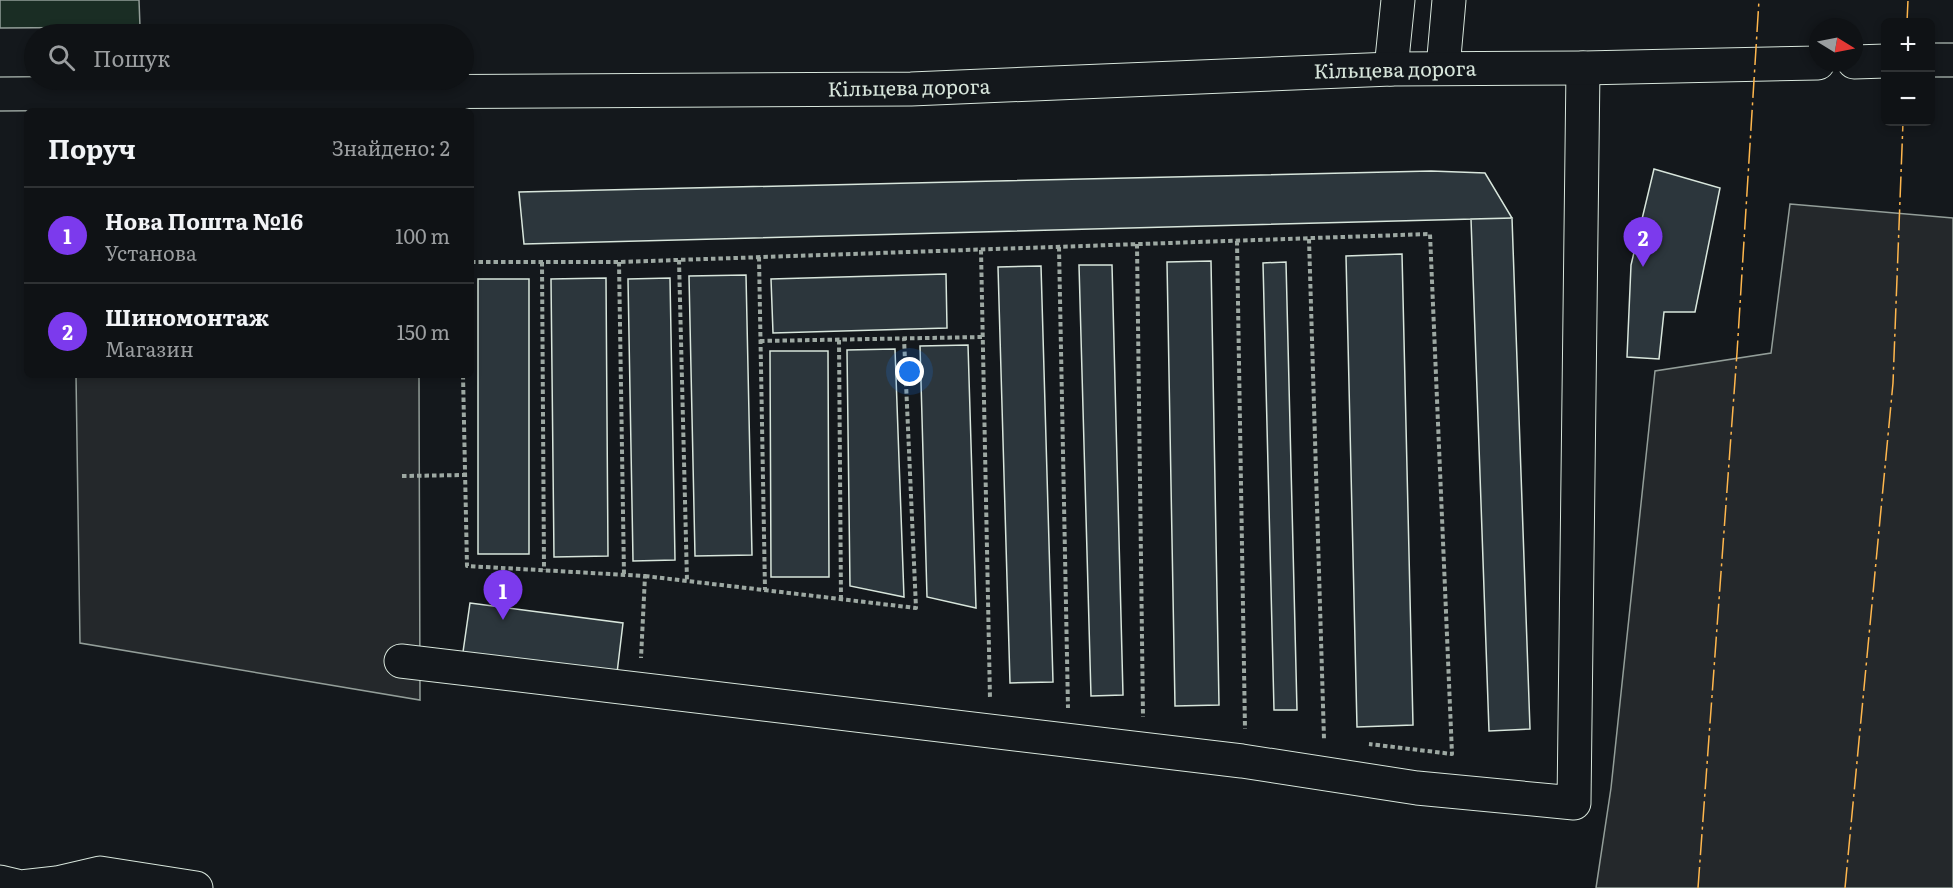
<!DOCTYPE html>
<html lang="uk">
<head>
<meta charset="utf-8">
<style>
	:root { --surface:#0f1215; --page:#1d2022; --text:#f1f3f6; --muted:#9b9ea0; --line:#2f3234; --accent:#7c3aed }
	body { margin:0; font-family:Literata,serif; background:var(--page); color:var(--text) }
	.controls { position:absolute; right:18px; top:18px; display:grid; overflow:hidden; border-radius:9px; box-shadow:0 3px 9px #0003 }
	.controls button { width:54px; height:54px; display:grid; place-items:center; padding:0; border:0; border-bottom:2px solid var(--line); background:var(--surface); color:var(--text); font:30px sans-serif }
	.compass { position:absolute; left:1809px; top:18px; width:54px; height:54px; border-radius:50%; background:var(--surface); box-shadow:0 3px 9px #0003; rotate:100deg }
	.you { position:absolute; left:910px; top:372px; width:21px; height:21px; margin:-15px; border:4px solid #fff; border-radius:50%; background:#1a73e8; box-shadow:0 0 0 9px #1a73e833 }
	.badge { display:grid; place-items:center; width:39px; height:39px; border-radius:50%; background:var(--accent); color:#fff; font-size:20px; font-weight:700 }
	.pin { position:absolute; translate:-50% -50px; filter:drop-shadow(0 2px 3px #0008) }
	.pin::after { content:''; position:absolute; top:32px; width:21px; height:18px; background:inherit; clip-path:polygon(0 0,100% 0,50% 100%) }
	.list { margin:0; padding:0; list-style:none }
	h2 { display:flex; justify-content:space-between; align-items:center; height:78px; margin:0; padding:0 24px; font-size:26px }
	h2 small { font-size:20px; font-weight:400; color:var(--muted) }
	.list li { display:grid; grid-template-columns:39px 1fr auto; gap:18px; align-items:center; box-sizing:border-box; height:96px; padding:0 24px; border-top:2px solid var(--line) }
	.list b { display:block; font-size:22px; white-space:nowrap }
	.list p { margin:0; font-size:20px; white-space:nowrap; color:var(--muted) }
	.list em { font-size:20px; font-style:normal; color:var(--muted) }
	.icon { flex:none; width:33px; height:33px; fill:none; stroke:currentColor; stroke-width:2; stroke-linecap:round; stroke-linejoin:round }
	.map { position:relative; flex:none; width:1953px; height:888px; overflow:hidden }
	.search { position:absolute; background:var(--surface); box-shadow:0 3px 9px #0003; left:24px; top:24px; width:450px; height:66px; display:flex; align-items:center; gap:15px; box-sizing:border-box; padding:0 21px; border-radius:33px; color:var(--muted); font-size:22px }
	.panel { position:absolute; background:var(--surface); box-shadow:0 3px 9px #0003; left:24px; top:108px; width:450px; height:270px; border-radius:9px }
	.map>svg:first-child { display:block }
	.green { fill:#1a2d24; stroke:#939e99; stroke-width:1.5 }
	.parking { fill:#24282b; stroke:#939e99; stroke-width:1.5 }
	.building { fill:#2c363c; stroke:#d8e6dc; stroke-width:1.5 }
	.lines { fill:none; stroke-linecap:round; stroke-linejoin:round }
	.minor-casing { stroke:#d8e6dc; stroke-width:35 }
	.highway-casing { stroke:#d8e6dc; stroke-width:35 }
	.path { stroke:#9da8a2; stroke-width:4; stroke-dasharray:4.5 3; stroke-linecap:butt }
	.minor { stroke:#14181c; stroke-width:33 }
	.highway { stroke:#14181c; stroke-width:33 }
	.power { stroke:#ffb74d; stroke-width:1.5; stroke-dasharray:21 4.5 3 4.5; stroke-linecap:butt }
	.labels { text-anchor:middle; stroke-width:4.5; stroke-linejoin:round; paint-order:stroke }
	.street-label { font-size:20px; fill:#d8e6dc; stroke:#14181c }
</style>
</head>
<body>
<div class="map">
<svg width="1953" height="888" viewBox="0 0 1953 888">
	<rect width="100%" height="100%" fill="#14181c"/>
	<path class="green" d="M0 0H139L140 27 0 28Z"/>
	<path class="parking" d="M1790 204 1953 218V888H1596L1611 788 1655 371 1771 353Z
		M76 375H419L420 700 80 643Z"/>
	<path class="building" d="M1654 169 1720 188 1695 312H1664L1659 359 1627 357 1631 265Z
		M1431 171 1485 173 1512 218 524 244 519 192Z
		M1512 218 1530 729 1489 731 1471 219Z
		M1402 254 1413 725 1357 727 1346 256Z
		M1211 261 1219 705 1175 706 1167 262Z
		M1286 262 1297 710H1274L1263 263Z
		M1079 265H1112L1123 695 1091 696Z
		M1041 266 1053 682 1010 683 998 267Z
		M946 274 947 328 773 333 771 279Z
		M746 275 752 555 695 556 689 276Z
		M606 278 608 556 554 557 551 279Z
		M670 278 675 560 633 561 628 279Z
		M478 279H529V554H478Z
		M968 345 976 608 927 597 920 346Z
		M895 349 904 597 850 586 847 350Z
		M770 351H828L829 577H771Z
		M470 603 623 623 617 673 463 652Z"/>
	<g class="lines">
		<g class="minor-casing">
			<path id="minor" d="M1443 68 1449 0
				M1391 69 1398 0
				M401 661 1242 761 1417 788 1574 803 1583 68
				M0 882 21 887 57 883 100 873 196 888"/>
		</g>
		<g class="highway-casing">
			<path id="highway" d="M1930 60H1953
				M1854 62 1886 61
				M0 94 911 89 1391 69 1583 68 1818 63"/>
		</g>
		<path class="path" d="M1309 239 1324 739
			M1237 241 1245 729
			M1137 244 1143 717
			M1059 247 1068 708
			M981 250 990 699
			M759 257 765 590
			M679 260 687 581
			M471 262H619L1430 234 1452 754 1369 744
			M542 262 544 570
			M619 262 624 575
			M839 340 841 600
			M760 341 983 337
			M463 375 467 566 645 576 641 658
			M402 476 465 475
			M645 576 916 608 904 338"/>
		<use href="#minor" class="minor"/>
		<use href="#highway" class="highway"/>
		<path class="power" d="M1907 22 1908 0
			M1698 888 1737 353 1759 0
			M1845 888 1893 383 1903 122"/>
	</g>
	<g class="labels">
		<g class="street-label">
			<text transform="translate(1395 70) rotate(-1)" y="7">Кільцева дорога</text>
			<text transform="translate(909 88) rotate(-1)" y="7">Кільцева дорога</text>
		</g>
	</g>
</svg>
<div class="controls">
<button>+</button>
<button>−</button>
</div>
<svg class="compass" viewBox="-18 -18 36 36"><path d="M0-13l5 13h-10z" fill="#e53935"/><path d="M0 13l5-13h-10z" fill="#9b9ea0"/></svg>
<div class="you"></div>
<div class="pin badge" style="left:503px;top:620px">1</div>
<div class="pin badge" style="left:1643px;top:267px">2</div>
<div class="search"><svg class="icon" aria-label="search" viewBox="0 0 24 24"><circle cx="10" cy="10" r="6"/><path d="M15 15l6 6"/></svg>Пошук</div>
<section class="panel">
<h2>Поруч<small>Знайдено: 2</small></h2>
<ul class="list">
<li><span class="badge">1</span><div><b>Нова Пошта №16</b><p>Установа</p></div><em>100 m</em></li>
<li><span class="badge">2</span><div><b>Шиномонтаж</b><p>Магазин</p></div><em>150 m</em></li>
</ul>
</section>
</div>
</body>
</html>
